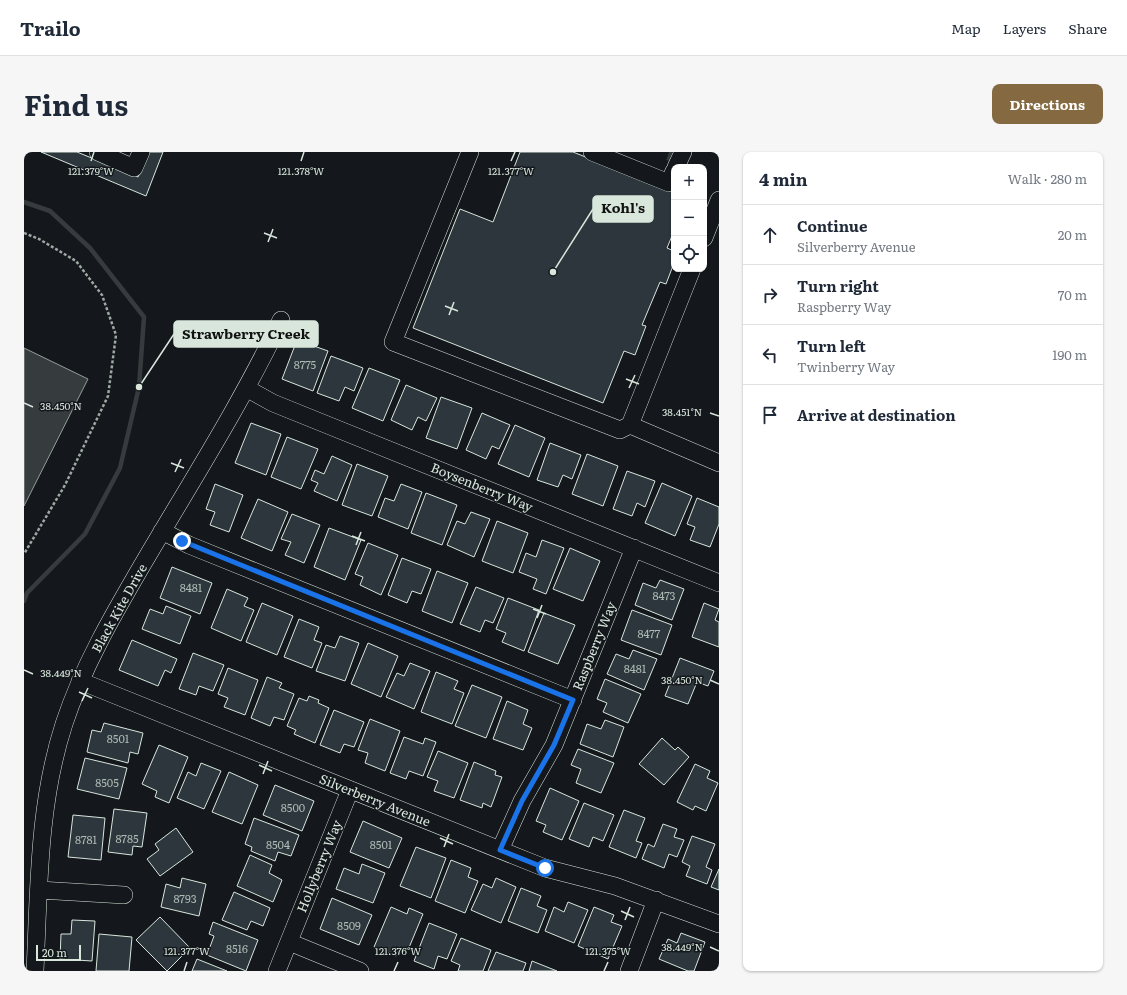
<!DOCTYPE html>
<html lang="en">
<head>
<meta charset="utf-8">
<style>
	:root { --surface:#fff; --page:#f6f6f7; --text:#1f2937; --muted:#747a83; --line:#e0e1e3; --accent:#846941 }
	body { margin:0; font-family:Literata,serif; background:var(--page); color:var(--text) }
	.controls { position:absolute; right:12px; top:12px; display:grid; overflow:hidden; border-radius:8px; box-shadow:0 1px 3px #0004 }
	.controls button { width:36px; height:36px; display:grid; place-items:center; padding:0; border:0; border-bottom:1px solid var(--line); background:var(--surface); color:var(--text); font:20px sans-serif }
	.scale { position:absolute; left:12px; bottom:10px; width:45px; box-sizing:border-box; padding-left:4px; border:2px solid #d8e6dc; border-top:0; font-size:11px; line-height:14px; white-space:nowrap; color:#d8e6dc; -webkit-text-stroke:3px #14181c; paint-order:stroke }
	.stop { position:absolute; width:12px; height:12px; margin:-9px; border:3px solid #1a73e8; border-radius:50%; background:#fff }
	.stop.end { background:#1a73e8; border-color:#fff; box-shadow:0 1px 4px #0008 }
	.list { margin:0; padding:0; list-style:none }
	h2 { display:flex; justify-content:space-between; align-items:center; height:52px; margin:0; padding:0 16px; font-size:17px }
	h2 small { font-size:13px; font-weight:400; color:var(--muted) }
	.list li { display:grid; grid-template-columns:26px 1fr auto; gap:12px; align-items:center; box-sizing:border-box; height:60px; padding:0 16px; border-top:1px solid var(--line) }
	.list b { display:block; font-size:15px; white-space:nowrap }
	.list p { margin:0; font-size:13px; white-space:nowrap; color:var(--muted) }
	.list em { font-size:13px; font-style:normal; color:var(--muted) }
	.icon { flex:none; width:22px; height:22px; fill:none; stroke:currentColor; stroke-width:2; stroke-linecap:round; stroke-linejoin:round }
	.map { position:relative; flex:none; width:695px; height:819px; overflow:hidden; border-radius:8px }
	header { display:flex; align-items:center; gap:24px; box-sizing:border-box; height:56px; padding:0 20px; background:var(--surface); border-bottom:1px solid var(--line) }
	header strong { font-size:19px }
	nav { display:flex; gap:22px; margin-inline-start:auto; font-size:14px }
	.intro { display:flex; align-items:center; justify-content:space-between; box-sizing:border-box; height:96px; padding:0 24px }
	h1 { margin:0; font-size:28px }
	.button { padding:10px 18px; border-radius:8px; background:var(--accent); color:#fff; font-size:14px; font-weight:700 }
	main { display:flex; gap:24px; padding:0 24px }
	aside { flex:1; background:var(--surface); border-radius:8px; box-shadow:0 1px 3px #0004 }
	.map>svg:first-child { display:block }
	.water { fill:#363b3e; stroke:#939e99 }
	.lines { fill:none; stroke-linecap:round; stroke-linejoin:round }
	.stream { stroke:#363b3e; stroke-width:4.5 }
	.building { fill:#2c363c; stroke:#d8e6dc }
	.minor-tunnel { stroke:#313739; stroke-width:17; stroke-dasharray:17 8; stroke-linecap:butt }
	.minor-casing { stroke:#d8e6dc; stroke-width:18 }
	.path { stroke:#9da8a2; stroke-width:2.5; stroke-dasharray:3 2; stroke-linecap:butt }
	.minor { stroke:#14181c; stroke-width:17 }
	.route { stroke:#1a73e8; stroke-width:5 }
	.ticks { fill:none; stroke:#d8e6dc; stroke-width:1.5 }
	.labels { text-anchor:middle; stroke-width:3; stroke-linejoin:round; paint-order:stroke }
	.number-label { font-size:11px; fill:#adbab4 }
	.street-label { font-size:13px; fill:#d8e6dc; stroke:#14181c }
	.ticks-label { font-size:10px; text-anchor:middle; fill:#d8e6dc; stroke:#14181c; stroke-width:3; stroke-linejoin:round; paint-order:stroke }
	.leader { fill:none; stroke:#d8e6dc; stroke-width:1.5 }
	.callout-dot { fill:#d8e6dc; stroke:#14181c; stroke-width:1.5 }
	.callout { fill:#d8e6dc; stroke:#d8e6dc; stroke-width:1.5 }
	.callout-label { font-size:14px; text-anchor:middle; font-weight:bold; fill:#111 }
</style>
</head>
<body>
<header>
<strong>Trailo</strong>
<nav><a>Map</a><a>Layers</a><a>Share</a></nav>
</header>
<div class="intro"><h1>Find us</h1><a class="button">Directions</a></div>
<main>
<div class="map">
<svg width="695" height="819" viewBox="0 0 695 819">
	<rect width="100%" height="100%" fill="#14181c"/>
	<path class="water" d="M0 196 64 227 0 354Z"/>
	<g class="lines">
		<path class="stream" d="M0 50 26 59 66 96 120 165 115 235 96 316 61 382 3 441 0 449"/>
	</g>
	<path class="building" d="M17 0H53L114 25 124 0H139L122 44Z
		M496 0H549L650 40V79L643 96 650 99V111L642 132 636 130 618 173 622 174 611 203 600 199 579 251 389 176 436 57 469 70Z
		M273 188 304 199 289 239 258 227Z
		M307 204 339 216 330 239 321 235 315 249 293 241Z
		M345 216 376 228 359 269 328 256Z
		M382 233 413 246 402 269 394 265 388 278 367 268Z
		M417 245 448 256 433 297 402 286Z
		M458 261 486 273 475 297 468 294 462 307 442 298Z
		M227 271 257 282 242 323 211 311Z
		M491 273 521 286 505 325 474 312Z
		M263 285 294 297 277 337 247 325Z
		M526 291 557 303 548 327 539 323 534 335 513 328Z
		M563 302 594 314 579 354 548 342Z
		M308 304 328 313 313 349 290 339 294 331 287 328 291 318 300 322Z
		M333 312 364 324 348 364 318 353Z
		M603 319 631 329 621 355 613 351 608 364 589 357Z
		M638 331 668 344 651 384 621 371Z
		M191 332 219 343 205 380 186 373 191 360 182 357Z
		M377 332 398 340 384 377 354 365 361 346 370 349Z
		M402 341 433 353 418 393 387 381Z
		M673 346 695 355V372L686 395 666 388 671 375 663 372Z
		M234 347 264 360 248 399 217 386Z
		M447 360 466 367 450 405 423 393 433 369 441 372Z
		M268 362 296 373 280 411 261 403 267 390 257 387Z
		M473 369 504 381 489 421 458 409Z
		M305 376 337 388 321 428 290 415Z
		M518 388 540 396 522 442 509 437 513 427 495 420 502 401 512 405Z
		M344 391 374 403 357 443 336 433 339 425 331 422Z
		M546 396 576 409 559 449 529 437Z
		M378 406 407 417 397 442 388 439 383 451 364 443Z
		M148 415 188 431 176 462 136 446Z
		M413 419 444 431 428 471 398 459Z
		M636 428 660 437 648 468 611 453 619 431 632 436Z
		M452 435 480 446 469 471 461 468 456 480 436 472Z
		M203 437 224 446 220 454 230 458 217 489 187 476Z
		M484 446 515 458 500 499 478 490 482 481 472 477Z
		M238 451 269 464 253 503 222 490Z
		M680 451 695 457 691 468 695 470V495L668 485Z
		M142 454 167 464 156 492 118 477 126 457 139 462Z
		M608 458 648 473 637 503 597 488Z
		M520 461 551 473 534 512 504 500Z
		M275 467 295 475 290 488 298 491 288 516 260 505Z
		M316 484 335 491 321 529 292 519 302 493 311 496Z
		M108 488 153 507 147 521 141 518 134 534 95 518Z
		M344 491 374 504 357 545 327 532Z
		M609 498 633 507 620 538 583 522 592 502 605 507Z
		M169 501 200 513 189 539 175 534 172 543 155 537Z
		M656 506 690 519 684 534 673 530 664 552 641 544Z
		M386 511 406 519 390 557 362 545 373 521 380 524Z
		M204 516 234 528 221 563 200 555 204 546 194 542Z
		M412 520 434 529 430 537 440 541 428 572 397 560Z
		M243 525 258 531 255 536 270 542 260 568 250 565 246 574 227 566Z
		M581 527 617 542 604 571 579 560 583 551 573 547Z
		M448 533 478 545 462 586 431 574Z
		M285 544 295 548 294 551 305 556 291 591 270 582 272 578 263 574 275 546 283 549Z
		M483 549 504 558 499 572 508 576 499 598 469 587Z
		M310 558 340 570 330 595 320 592 316 601 296 593Z
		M346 567 376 579 361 619 341 611 344 601 334 598Z
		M581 568 600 575 589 605 556 592 563 572 577 577Z
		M80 571 119 581 114 602 106 600 104 611 63 600 68 578 77 580Z
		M380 585 399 592 401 586 412 590 399 624 385 619 382 627 366 621Z
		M638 586 651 598 654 595 665 605 640 633 615 612Z
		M135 593 164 605 145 651 131 645 133 639 118 632Z
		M554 597 590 611 577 641 552 631 557 617 547 613Z
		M414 599 444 611 430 646 410 639 414 629 403 625Z
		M61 606 103 616 95 647 53 637Z
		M450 610 472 619 471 623 478 625 467 655 459 651 458 656 436 648Z
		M177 611 197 619 180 657 153 646 164 620 172 624Z
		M671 612 686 619 683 626 694 631 682 659 671 654 669 658 653 650Z
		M205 620 234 633 218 672 188 660Z
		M251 633 290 649 278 679 239 663Z
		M526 636 555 649 538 688 519 680 522 673 512 669Z
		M560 651 590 663 579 689 569 685 565 695 545 687Z
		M90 657 123 661 118 695 109 694 108 703 84 700Z
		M600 658 621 666 612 689 618 691 612 706 585 695Z
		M49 663 81 666 77 708 44 705Z
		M230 666 275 683 267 704 254 700 251 709 227 699 228 695 221 692Z
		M339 669 378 686 365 716 326 700Z
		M639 672 653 677 650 685 660 688 653 705 645 702 640 716 618 707 624 692 630 695Z
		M152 676 169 700 136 724 123 707 135 698 131 692Z
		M668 684 691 692 682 715 688 718 683 732 662 724 666 714 658 710Z
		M392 695 422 706 407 746 376 734Z
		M226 703 248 713 245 721 258 728 249 750 213 734Z
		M427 708 447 716 444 725 454 729 441 761 411 749Z
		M338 712 361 721 349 751 312 737 320 716 335 722Z
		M695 717V738L687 735Z
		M158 726 182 732 175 764 137 755 142 732 156 736Z
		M472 726 492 735 477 771 447 758 459 732 468 736Z
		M497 736 517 744 513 754 523 758 514 781 484 769Z
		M210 740 246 756 239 774 227 769 223 778 198 768Z
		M308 746 348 763 335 793 296 777Z
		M544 750 564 758 550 791 521 779 530 755 540 760Z
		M367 755 383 762 385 756 399 762 384 798 375 795 372 804 350 795Z
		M570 755 590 763 587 770 598 774 584 807 554 794Z
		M136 765 166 796 143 819 112 788Z
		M48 768 71 769 68 809 36 807 37 782H47Z
		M189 770 234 788 222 819 183 803 190 784 185 782Z
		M405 771 433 782 423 807 414 804 410 817 390 809Z
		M657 781 681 790 670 819H664L635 807 644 787 653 791Z
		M75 782 108 785 105 819H72Z
		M437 786 467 798 459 819H434L436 813 427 809Z
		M472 800 502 811 499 819H464Z
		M173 807 203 819H168Z
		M508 809 533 819H505Z"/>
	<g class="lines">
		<path class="minor-tunnel" d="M645 0 648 1"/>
		<g class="minor-casing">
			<path id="minor" d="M74 0 110 16 117 0
				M446 0 369 190 596 278 606 273 695 311
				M568 0 645 31 650 19
				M652 15 659 0
				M680 86 695 48
				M222 236 249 251 695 431
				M606 273 668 117
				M138 379 165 393 549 548
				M56 529 521 716 591 734 695 772
				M476 698 498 649 530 593 610 396
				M15 738 100 743
				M265 790 336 819
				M11 819C15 736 14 652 40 572 59 514 89 463 120 410 167 330 217 252 257 168
				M253 819 326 638
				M605 819 632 748"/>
		</g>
		<path class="path" d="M0 81 15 87 52 109 78 143 92 183 84 244 41 333 0 402"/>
		<use href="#minor" class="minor"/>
	</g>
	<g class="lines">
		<path class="route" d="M158 389 549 548 530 593 498 649 476 698 521 716"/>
	</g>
	<path class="ticks" d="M67 9 70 0M277 9 280 0M487 9 491 0M240 81 253 86M244 90 249 77M421 154 434 159M425 163 430 150M602 227 615 232M605 236 611 223M0 251 9 255M686 261 695 264M147 311 160 316M151 320 157 307M328 384 341 389M332 393 337 380M509 457 522 462M513 466 518 453M0 518 9 522M686 528 695 532M55 540 68 546M58 549 64 536M235 613 248 619M239 622 244 609M416 686 429 692M420 695 425 682M597 759 610 765M601 768 606 755M686 795 695 799M160 819 163 810M370 819 374 810M580 819 584 810"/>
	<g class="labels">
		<g class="number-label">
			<text x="281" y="217">8775</text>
			<text x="167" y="440">8481</text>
			<text x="640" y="448">8473</text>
			<text x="625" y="486">8477</text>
			<text x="611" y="521">8481</text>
			<text x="94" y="591">8501</text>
			<text x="83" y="635">8505</text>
			<text x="269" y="660">8500</text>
			<text x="103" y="691">8785</text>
			<text x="62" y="692">8781</text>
			<text x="254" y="697">8504</text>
			<text x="357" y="697">8501</text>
			<text x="161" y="751">8793</text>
			<text x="325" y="778">8509</text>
			<text x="213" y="801">8516</text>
		</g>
		<g class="street-label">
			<text transform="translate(458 335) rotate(22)" y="5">Boysenberry Way</text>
			<text transform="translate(95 456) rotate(-61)" y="5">Black Kite Drive</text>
			<text transform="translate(570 494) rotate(-68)" y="5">Raspberry Way</text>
			<text transform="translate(351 648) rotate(22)" y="5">Silverberry Avenue</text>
			<text transform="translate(295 714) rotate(-68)" y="5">Hollyberry Way</text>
		</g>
	</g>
	<g class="ticks-label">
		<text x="487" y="23">121.377°W</text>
		<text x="67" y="23">121.379°W</text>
		<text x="277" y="23">121.378°W</text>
		<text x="37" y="258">38.450°N</text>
		<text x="658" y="264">38.451°N</text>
		<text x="37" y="525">38.449°N</text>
		<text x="658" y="532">38.450°N</text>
		<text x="658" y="799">38.449°N</text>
		<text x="163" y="803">121.377°W</text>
		<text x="374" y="803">121.376°W</text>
		<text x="584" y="803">121.375°W</text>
	</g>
	<path class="leader" d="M529 120L569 57M115 235L150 182"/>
	<g class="callout-dot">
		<circle cx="529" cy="120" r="4"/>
		<circle cx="115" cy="235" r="4"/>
	</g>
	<g class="callout">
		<rect x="569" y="44" width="60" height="26" rx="4"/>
		<rect x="150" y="169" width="144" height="26" rx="4"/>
	</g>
	<g class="callout-label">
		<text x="599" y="61">Kohl's</text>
		<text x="222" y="187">Strawberry Creek</text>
	</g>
</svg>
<div class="controls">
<button>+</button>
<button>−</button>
<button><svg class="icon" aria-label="locate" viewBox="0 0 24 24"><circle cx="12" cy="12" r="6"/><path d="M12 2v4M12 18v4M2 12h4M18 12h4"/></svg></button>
</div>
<div class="scale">20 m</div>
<div class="stop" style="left:521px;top:716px"></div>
<div class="stop end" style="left:158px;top:389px"></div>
</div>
<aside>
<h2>4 min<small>Walk · 280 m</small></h2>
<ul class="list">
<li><svg class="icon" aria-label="ahead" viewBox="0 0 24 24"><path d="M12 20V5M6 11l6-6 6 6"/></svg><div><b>Continue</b><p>Silverberry Avenue</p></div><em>20 m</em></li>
<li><svg class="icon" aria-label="right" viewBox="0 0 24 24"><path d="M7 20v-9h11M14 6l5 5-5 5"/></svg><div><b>Turn right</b><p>Raspberry Way</p></div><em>70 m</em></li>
<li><svg class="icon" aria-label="left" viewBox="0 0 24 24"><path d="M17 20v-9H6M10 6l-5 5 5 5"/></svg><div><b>Turn left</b><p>Twinberry Way</p></div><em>190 m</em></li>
<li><svg class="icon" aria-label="arrive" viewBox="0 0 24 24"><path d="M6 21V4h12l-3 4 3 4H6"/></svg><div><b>Arrive at destination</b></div></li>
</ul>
</aside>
</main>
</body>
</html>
